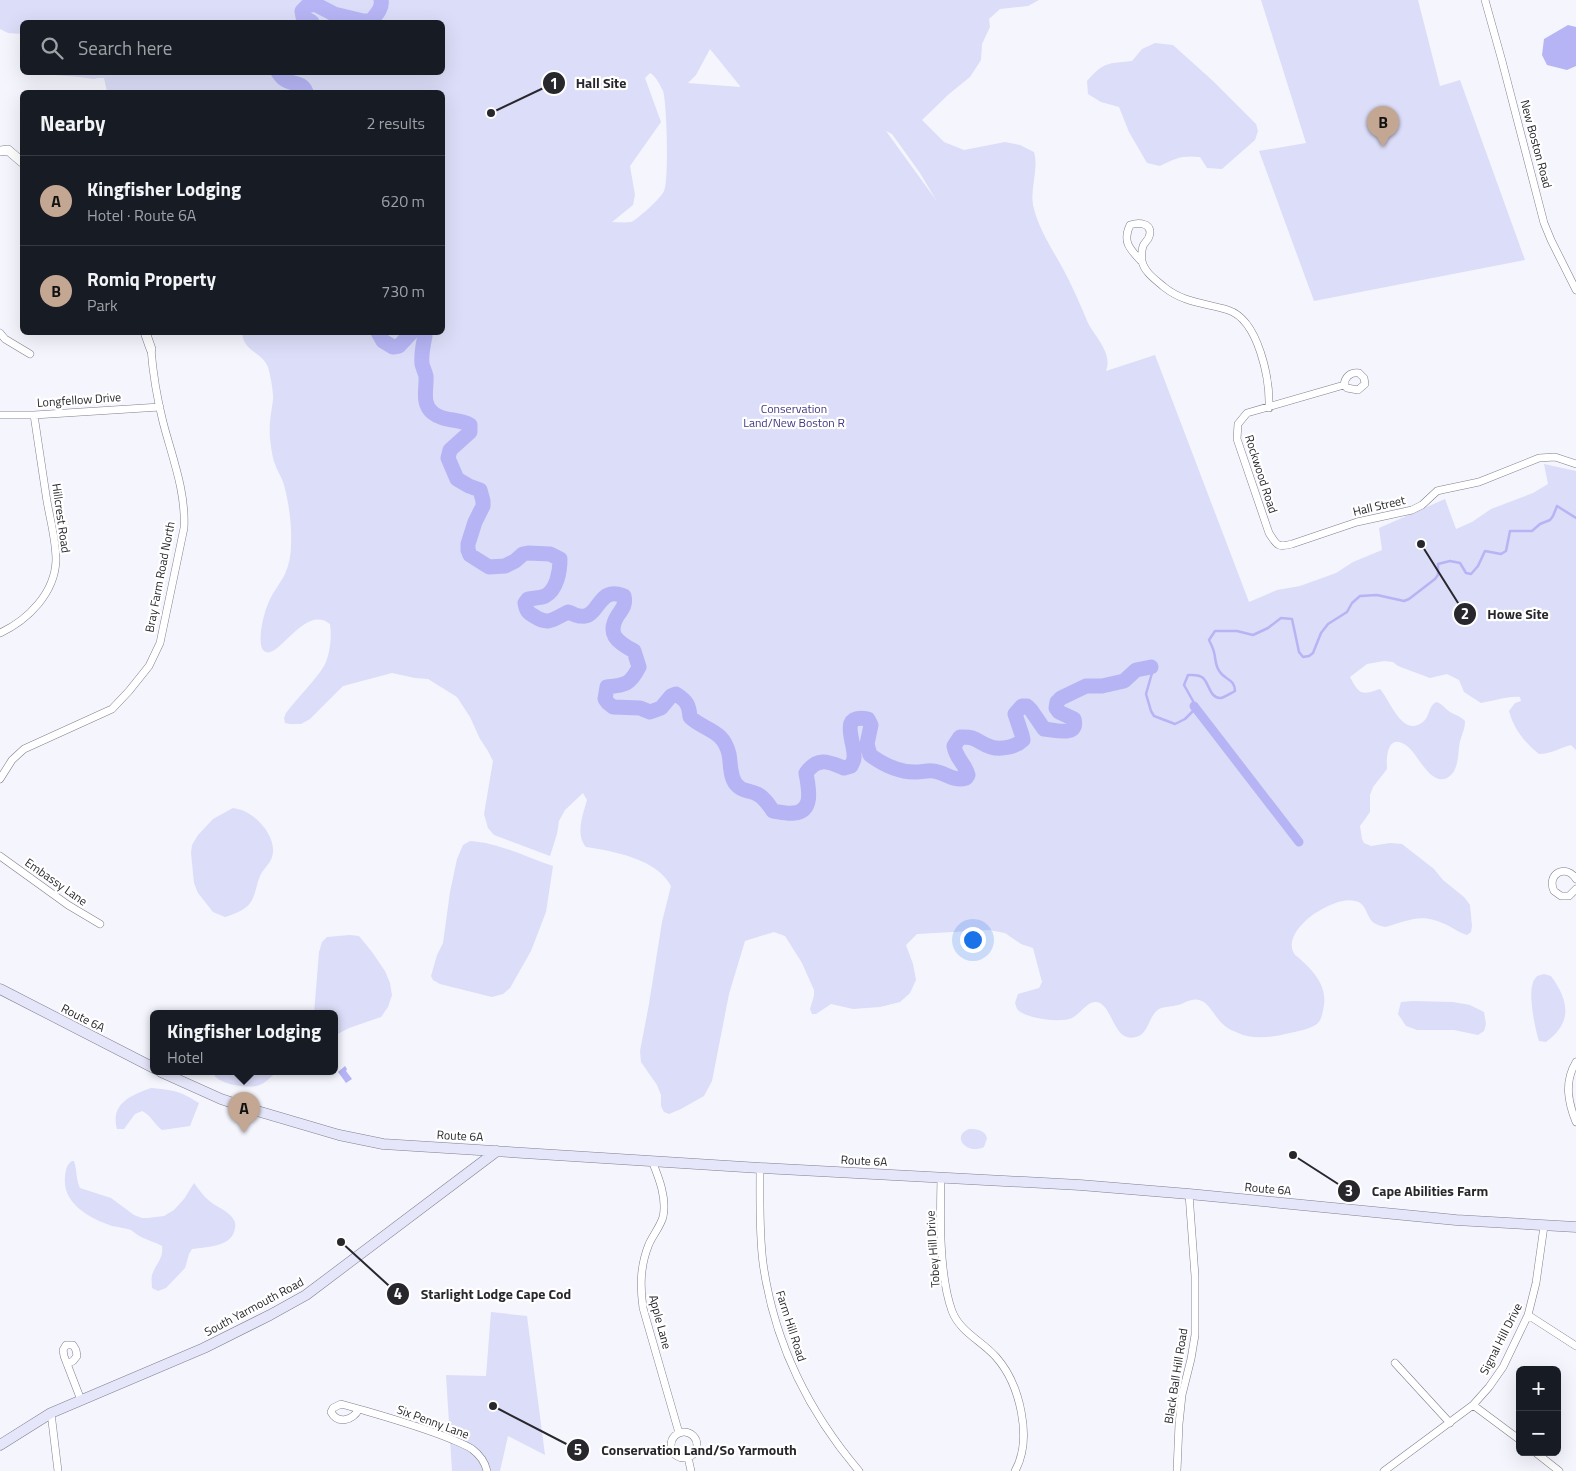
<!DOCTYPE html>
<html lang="en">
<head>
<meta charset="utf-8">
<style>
	:root { --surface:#171b24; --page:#242831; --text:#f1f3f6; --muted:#9ea1a6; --line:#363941; --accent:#c4a792 }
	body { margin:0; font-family:"Titillium Web",sans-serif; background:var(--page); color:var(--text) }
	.controls { position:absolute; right:15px; bottom:15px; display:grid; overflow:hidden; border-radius:8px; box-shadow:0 5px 20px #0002 }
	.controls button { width:45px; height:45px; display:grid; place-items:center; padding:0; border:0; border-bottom:1px solid var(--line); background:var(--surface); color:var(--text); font:25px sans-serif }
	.you { position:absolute; left:972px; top:939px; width:18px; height:18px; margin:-12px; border:4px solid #fff; border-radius:50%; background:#1a73e8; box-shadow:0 0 0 8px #1a73e833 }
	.badge { display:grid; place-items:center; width:32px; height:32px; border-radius:50%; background:var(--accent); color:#111; font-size:16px; font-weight:700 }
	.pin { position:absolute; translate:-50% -41px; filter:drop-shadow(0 1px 2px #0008) }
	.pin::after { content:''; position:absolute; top:26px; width:18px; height:15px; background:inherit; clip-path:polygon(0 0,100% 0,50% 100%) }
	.popup { position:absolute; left:150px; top:1010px; width:188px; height:65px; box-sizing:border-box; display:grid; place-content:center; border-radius:8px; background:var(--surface); filter:drop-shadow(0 1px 4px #0005); font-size:16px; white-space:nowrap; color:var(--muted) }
	.popup b { font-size:19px; color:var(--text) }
	.popup::after { content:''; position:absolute; left:50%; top:100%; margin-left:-10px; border:10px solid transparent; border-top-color:var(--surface) }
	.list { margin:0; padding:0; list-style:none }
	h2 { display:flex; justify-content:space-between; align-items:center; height:65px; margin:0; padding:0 20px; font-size:21px }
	h2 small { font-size:16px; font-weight:400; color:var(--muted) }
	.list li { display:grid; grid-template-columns:32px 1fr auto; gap:15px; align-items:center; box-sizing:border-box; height:90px; padding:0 20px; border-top:1px solid var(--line) }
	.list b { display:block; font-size:19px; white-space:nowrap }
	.list p { margin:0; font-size:16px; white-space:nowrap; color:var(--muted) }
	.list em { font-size:16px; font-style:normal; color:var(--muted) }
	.icon { flex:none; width:28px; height:28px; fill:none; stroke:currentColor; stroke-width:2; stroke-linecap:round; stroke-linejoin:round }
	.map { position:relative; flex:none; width:1576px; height:1471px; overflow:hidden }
	.search { position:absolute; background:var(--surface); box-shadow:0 5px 20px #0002; left:20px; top:20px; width:425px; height:55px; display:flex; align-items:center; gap:12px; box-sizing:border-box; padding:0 18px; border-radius:8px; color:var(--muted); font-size:19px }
	.panel { position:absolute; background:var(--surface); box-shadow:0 5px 20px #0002; left:20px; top:90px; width:425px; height:245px; border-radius:8px }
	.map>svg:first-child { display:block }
	.green { fill:#dcddf8; fill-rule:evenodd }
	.water { fill:#b6b4f4 }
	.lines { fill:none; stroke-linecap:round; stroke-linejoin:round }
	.stream { stroke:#b6b4f4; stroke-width:2.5 }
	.canal { stroke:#b6b4f4; stroke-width:9 }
	.river { stroke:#b6b4f4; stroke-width:15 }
	.minor-casing { stroke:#7f7f8d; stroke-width:8 }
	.tertiary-casing { stroke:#7f7f8d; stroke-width:10 }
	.secondary-casing { stroke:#7f7f8d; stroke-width:11 }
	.minor { stroke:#fff; stroke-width:7 }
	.tertiary { stroke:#fff; stroke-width:9 }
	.secondary { stroke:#e6e6fb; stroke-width:10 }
	.labels { text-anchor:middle; stroke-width:4.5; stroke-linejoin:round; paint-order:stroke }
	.street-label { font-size:12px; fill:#27272c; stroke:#fff }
	.park-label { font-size:12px; fill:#423983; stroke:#fff }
	.leader { fill:none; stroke:#27272c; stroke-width:2 }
	.callout-dot { fill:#27272c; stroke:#fff; stroke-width:2 }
	.mark-label { font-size:15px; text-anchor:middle; font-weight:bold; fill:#fff }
	.callout-label { font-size:14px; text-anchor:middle; font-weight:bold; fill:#27272c; stroke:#fff; stroke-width:4.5; stroke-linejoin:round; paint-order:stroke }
</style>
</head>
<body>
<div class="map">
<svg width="1576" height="1471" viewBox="0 0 1576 1471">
	<rect width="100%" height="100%" fill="#f5f5fe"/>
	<path class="green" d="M0 0H1039L1028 6 1000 9 989 19 990 27 982 44 981 60 970 77 949 94 922 120 944 142 964 150 1005 142 1020 145 1034 152C1039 169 1030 187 1033 205 1038 228 1051 247 1062 267 1072 285 1080 304 1088 323 1095 337 1113 353 1106 371L1155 355 1249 602 1277 590 1300 586 1336 573 1353 562 1382 550 1379 528 1445 499 1456 529 1472 522 1491 509 1533 493 1548 484 1544 464 1576 471V750L1571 745C1559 748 1551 754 1539 754 1524 742 1514 729 1509 711L1515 703 1521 701 1520 697C1507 696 1494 701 1481 703L1464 692 1459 680 1447 674 1430 678 1398 666 1393 662 1384 661 1367 664 1350 677C1359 694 1361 696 1380 689 1390 700 1403 740 1424 721 1430 715 1428 707 1436 702 1443 704 1444 708 1450 712 1455 715 1460 716 1465 721 1465 731 1460 737 1459 747 1458 757 1458 772 1447 778 1430 786 1418 754 1407 746 1388 732 1386 756 1387 769L1373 787 1370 795V812L1360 826 1362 839 1364 843 1371 846 1390 843 1402 844 1434 869 1443 880 1464 897 1470 905 1472 926 1471 932 1467 935C1460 933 1455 929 1449 926 1421 912 1412 920 1385 927 1381 926 1377 925 1374 923 1366 917 1367 903 1355 901 1344 898 1329 905 1319 911 1307 917 1283 939 1295 955 1297 957 1300 958 1301 960 1314 971 1327 987 1324 1005 1323 1010 1322 1019 1318 1023 1312 1029 1298 1031 1290 1033 1274 1037 1253 1040 1238 1033 1234 1031 1228 1029 1225 1026 1213 1017 1208 996 1192 1000 1186 1001 1183 1004 1178 1005 1172 1007 1165 1006 1159 1009 1148 1016 1149 1034 1136 1037 1112 1044 1113 1000 1094 1002 1085 1004 1080 1014 1072 1018 1061 1023 1027 1019 1018 1010 1016 1008 1016 1005 1015 1003L1018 994 1039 988 1042 982 1033 948 1021 944 1005 933 989 930 917 934 906 945 913 964 916 980 910 993 900 1002 880 1007 853 1009 831 1004 816 1014H812L810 1009 814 996V990L802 963 785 936 774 932 745 941 729 994 712 1081 704 1096 681 1109 669 1114 664 1112 661 1106V1095L657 1085 641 1062 640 1051 649 1004 662 922 671 886C657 859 613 851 586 847 575 834 583 815 587 800L583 793 565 810 559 821 557 834 550 856 494 835 488 828 484 814 493 761 488 751 480 739 470 717 457 697 428 679 415 678 392 673 343 686 310 719 301 724H290L285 723 284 718 286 713C297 698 315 681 324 666 330 655 332 637 330 624 304 603 278 662 264 651 256 644 264 612 268 604 272 593 280 584 285 574 289 565 291 555 291 545 292 525 289 504 284 485 282 477 277 471 275 464 272 457 271 446 270 438 269 423 271 414 273 400 274 394 270 373 268 367 261 351 244 352 242 333L442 332V92H107L104 78H98L94 79 79 77 42 74V72H442V22H22V34L8 33 0 29ZM710 49 740 86V87L688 83 696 75ZM650 73C656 76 660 85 663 91 667 102 669 181 664 191 662 197 636 221 631 222 625 223 618 222 612 222L633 205 635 195 630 166 661 122 645 78ZM886 131 892 134 920 173 936 200Z
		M1261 0H1418L1440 86 1460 80 1525 260 1314 301 1259 151 1306 143Z
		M1155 43 1173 45 1213 81 1256 124 1258 131 1255 140 1222 169 1207 168 1200 157C1183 155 1175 158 1160 166L1147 163 1129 132 1119 107 1101 102 1088 94 1087 81C1105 61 1107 64 1132 61L1142 49Z
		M233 808C236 809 240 809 244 811 259 817 278 840 272 857 270 864 263 869 260 876 257 883 256 891 253 898 249 909 235 914 225 917L213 912 198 893 194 883 191 853 192 845 198 835 213 819Z
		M470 841C500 843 525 857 553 866L546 912 531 951 510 988 503 994 492 997 440 984 433 980 431 976 437 955 443 943 450 892 457 859 463 845Z
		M350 935 359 936 372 952 385 971 390 983 392 995 388 1007 381 1017 349 1028 334 1036V1014H314L319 952 322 942 327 937Z
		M1544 974 1551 976C1569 1001 1573 1022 1546 1042L1539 1041C1535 1029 1528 994 1533 983 1533 980 1536 978 1537 976Z
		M1413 1001 1453 1002 1470 1005 1484 1012 1486 1024 1484 1031 1478 1035 1454 1030H1417L1406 1026 1398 1014 1401 1002Z
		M212 1072H276C271 1077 264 1085 256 1086 246 1088 226 1085 217 1078 215 1077 214 1074 212 1072Z
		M151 1088C173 1090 180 1091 199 1103L190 1126 162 1130C154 1124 152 1116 142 1111L135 1114 124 1129H117C110 1104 131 1095 151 1088Z
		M969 1129C977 1129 985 1130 987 1138L984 1147C968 1155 950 1137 969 1129Z
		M72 1161H74C77 1170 76 1180 80 1188L111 1198 134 1215 142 1218H148L164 1216 174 1210 184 1199 194 1183C198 1188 202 1194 206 1198 214 1206 225 1209 232 1217 235 1221 236 1224 235 1228 233 1247 206 1247 192 1249L189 1254 185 1268 166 1288 158 1291 152 1288C152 1284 151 1280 152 1275 155 1265 164 1258 162 1246 155 1242 147 1240 141 1237 137 1235 134 1232 131 1230 125 1228 118 1227 112 1226 91 1219 62 1204 65 1177 66 1170 66 1165 72 1161Z
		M491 1312 527 1316 545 1455 508 1436 500 1471H452L446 1375 486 1376Z"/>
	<path class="water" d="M1568 25 1576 27V66L1567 70 1547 65 1542 55 1544 39Z
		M345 1066 347 1069 346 1071 352 1079 346 1083 338 1072Z"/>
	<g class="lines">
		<path class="stream" d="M1151 667 1152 673 1146 694 1151 711 1154 716 1175 724 1185 719 1193 711V701L1184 685 1188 675C1192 675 1199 674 1203 678 1209 683 1210 699 1221 698 1225 697 1231 693 1235 691 1235 679 1225 680 1220 672 1215 666 1216 660 1214 652 1213 648 1211 644 1209 640L1215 631H1237L1253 635 1268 628 1281 618 1292 619 1299 652 1303 657 1309 656 1313 653 1321 633 1328 624 1347 612 1352 603 1360 596 1377 595 1404 601 1409 599 1435 579 1438 575V564L1450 561 1460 563 1466 573 1471 574 1478 566 1485 551 1501 554 1506 551 1510 531H1532L1540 524 1550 520 1553 516 1557 506 1576 518"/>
		<path class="canal" d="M1194 706 1299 842"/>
		<path class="river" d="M312 22 303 17 302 11 307 6 315 4 334 14 363 21H371C376 15 383 8 381 0
			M278 72C280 75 282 78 284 79 292 85 302 81 306 92
			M378 332 383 341 393 347 399 346 412 332
			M423 332 425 336C423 345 421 355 422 364 423 368 425 372 426 376 427 388 421 404 433 413 444 422 458 418 470 425V432L450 450 448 458 457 479 469 486 480 490 483 501V506L475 522 468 544V550L470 555 489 567 505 566 515 561 523 554 528 553 550 554 560 559C560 571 557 590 545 596 541 598 533 598 528 599L525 603C526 610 528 613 534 616 549 626 553 619 568 612 572 613 576 616 580 616 596 619 598 595 612 594 616 593 621 595 624 596 626 604 623 608 618 615 606 634 617 642 634 651L639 667C630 685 625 685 607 687L605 699 608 703 613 707 640 708 650 712 661 708 671 696 676 694C687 701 689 705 690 717 705 731 723 729 729 754 731 763 729 780 739 787 743 791 752 791 757 794 764 797 769 805 773 811 780 812 788 814 794 813 815 811 808 786 806 773 818 756 829 762 844 768L851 766C852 763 854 761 854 758 856 743 837 713 868 719L871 725 867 744 870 755C884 765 900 773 917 772 922 772 928 770 933 771 945 772 953 782 966 778L968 775C965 763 956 759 954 746L960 737C978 736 977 743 991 747 1001 750 1016 747 1023 740L1022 735 1015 714 1022 706H1027L1031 710 1044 729C1055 730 1079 737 1074 719L1059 712 1056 708 1057 702 1061 698 1086 686H1102L1124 681 1136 670 1151 667"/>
		<g class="minor-casing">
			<path id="minor" d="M1485 0 1502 61 1544 223 1551 240 1576 290
				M1141 261C1130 249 1122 242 1130 225 1139 222 1154 223 1149 237 1148 240 1145 242 1143 246 1142 249 1141 258 1142 261 1144 272 1156 280 1164 287 1184 303 1205 303 1228 310 1259 320 1270 380 1269 408
				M0 333 5 339 30 354
				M1344 385C1345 377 1350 372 1359 373L1364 378 1365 384 1358 390 1347 388 1344 385 1247 413 1238 424 1237 439 1269 533C1277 545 1277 548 1292 544L1357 522 1412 510 1422 505 1437 491 1441 490 1479 482 1539 458 1555 457 1576 464
				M0 415H34L160 407
				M0 633C28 620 55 593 56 560 56 538 49 516 46 495 42 468 38 441 34 415
				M0 779 12 760 24 749 112 709 129 691 149 666 160 643 184 528C186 491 172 457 163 422 157 398 153 374 151 349
				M0 856 68 905 100 924
				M1576 879C1566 863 1546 874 1554 891L1561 896H1569L1576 889
				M1576 1062C1564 1082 1568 1102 1576 1122
				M652 1161C659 1178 667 1198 663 1217 660 1227 653 1235 649 1244 640 1266 640 1286 643 1308L679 1433
				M760 1168C760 1200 759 1232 763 1263 774 1342 808 1411 859 1471
				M941 1178C940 1217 939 1275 952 1311 960 1332 982 1341 996 1357 1020 1384 1033 1439 1015 1471
				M1528 1315 1576 1346
				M1395 1363 1450 1423
				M67 1364 73 1361 77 1356 76 1350 73 1345H66L63 1350 64 1356 81 1400
				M341 1404 359 1409C353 1420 338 1425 331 1412L333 1408Z
				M1473 1405 1520 1440
				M359 1409C390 1418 422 1427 451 1439 458 1442 466 1445 472 1449 480 1455 485 1462 487 1471
				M51 1413 58 1471
				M671 1445a13 13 0 1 1 26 0a13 13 0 1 1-26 0Z
				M1535 1452 1559 1471
				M688 1457 691 1471
				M1177 1471 1179 1424 1182 1395 1191 1359 1195 1335V1276L1189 1194
				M1384 1471 1473 1405 1489 1387 1503 1367 1528 1315 1536 1283 1544 1226"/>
		</g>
		<g class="tertiary-casing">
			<path id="tertiary" d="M0 151 8 150 22 162
				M145 332 151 349"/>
		</g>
		<g class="secondary-casing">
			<path id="secondary" d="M0 989 154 1068
				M161 1072 221 1099 254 1110 339 1135 383 1144 760 1168 1080 1185 1189 1194 1456 1220 1576 1227
				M0 1445 51 1413 204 1348 270 1315 306 1295 497 1151"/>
		</g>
		<use href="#minor" class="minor"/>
		<use href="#tertiary" class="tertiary"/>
		<use href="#secondary" class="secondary"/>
	</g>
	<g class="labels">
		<g class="street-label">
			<text transform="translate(1536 144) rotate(75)" y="4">New Boston Road</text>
			<text transform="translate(79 400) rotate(-4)" y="4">Longfellow Drive</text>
			<text transform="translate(1261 474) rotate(72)" y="4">Rockwood Road</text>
			<text transform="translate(1379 506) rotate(-13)" y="4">Hall Street</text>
			<text transform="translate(61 518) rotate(82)" y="4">Hillcrest Road</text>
			<text transform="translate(160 577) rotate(-79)" y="4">Bray Farm Road North</text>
			<text transform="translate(56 882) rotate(35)" y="4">Embassy Lane</text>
			<text transform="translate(83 1018) rotate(27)" y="4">Route 6A</text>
			<text transform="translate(460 1136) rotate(3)" y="4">Route 6A</text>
			<text transform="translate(864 1161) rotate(3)" y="4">Route 6A</text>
			<text transform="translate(1268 1189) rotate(5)" y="4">Route 6A</text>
			<text transform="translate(933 1249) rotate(-94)" y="4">Tobey Hill Drive</text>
			<text transform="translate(254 1307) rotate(-28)" y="4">South Yarmouth Road</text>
			<text transform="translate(660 1322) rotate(75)" y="4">Apple Lane</text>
			<text transform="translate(791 1326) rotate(72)" y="4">Farm Hill Road</text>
			<text transform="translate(1501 1339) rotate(-63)" y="4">Signal Hill Drive</text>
			<text transform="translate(1176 1376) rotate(-81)" y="4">Black Ball Hill Road</text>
			<text transform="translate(433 1422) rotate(20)" y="4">Six Penny Lane</text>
		</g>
		<g class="park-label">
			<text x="794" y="413">Conservation<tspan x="794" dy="14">Land/New Boston R</tspan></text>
		</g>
	</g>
	<path class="leader" d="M491 113L554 83M1421 544L1465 614M1293 1155L1349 1191M341 1242L398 1294M493 1406L578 1450"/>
	<g class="callout-dot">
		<circle cx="491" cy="113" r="5"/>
		<circle cx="1421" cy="544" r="5"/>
		<circle cx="1293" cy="1155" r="5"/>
		<circle cx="341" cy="1242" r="5"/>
		<circle cx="493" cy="1406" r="5"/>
		<circle cx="554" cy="83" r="12"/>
		<circle cx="1465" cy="614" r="12"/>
		<circle cx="1349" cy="1191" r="12"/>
		<circle cx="398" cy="1294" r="12"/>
		<circle cx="578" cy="1450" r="12"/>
	</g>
	<g class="mark-label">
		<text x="554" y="89">1</text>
		<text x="1465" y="619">2</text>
		<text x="1349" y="1196">3</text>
		<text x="398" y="1299">4</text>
		<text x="578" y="1455">5</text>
	</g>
	<g class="callout-label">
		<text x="601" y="88">Hall Site</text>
		<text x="1518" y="619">Howe Site</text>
		<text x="1430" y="1196">Cape Abilities Farm</text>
		<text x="496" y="1299">Starlight Lodge Cape Cod</text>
		<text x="699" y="1455">Conservation Land/So Yarmouth</text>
	</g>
</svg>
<div class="controls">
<button>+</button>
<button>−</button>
</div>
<div class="you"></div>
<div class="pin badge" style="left:244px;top:1133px">A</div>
<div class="popup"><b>Kingfisher Lodging</b>Hotel</div>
<div class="pin badge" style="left:1383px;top:147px">B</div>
<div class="search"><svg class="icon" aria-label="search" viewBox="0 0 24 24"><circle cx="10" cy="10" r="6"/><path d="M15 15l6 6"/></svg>Search here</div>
<section class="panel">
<h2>Nearby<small>2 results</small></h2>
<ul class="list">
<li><span class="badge">A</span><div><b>Kingfisher Lodging</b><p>Hotel · Route 6A</p></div><em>620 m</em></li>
<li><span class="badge">B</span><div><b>Romiq Property</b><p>Park</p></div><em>730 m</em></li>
</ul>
</section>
</div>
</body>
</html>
